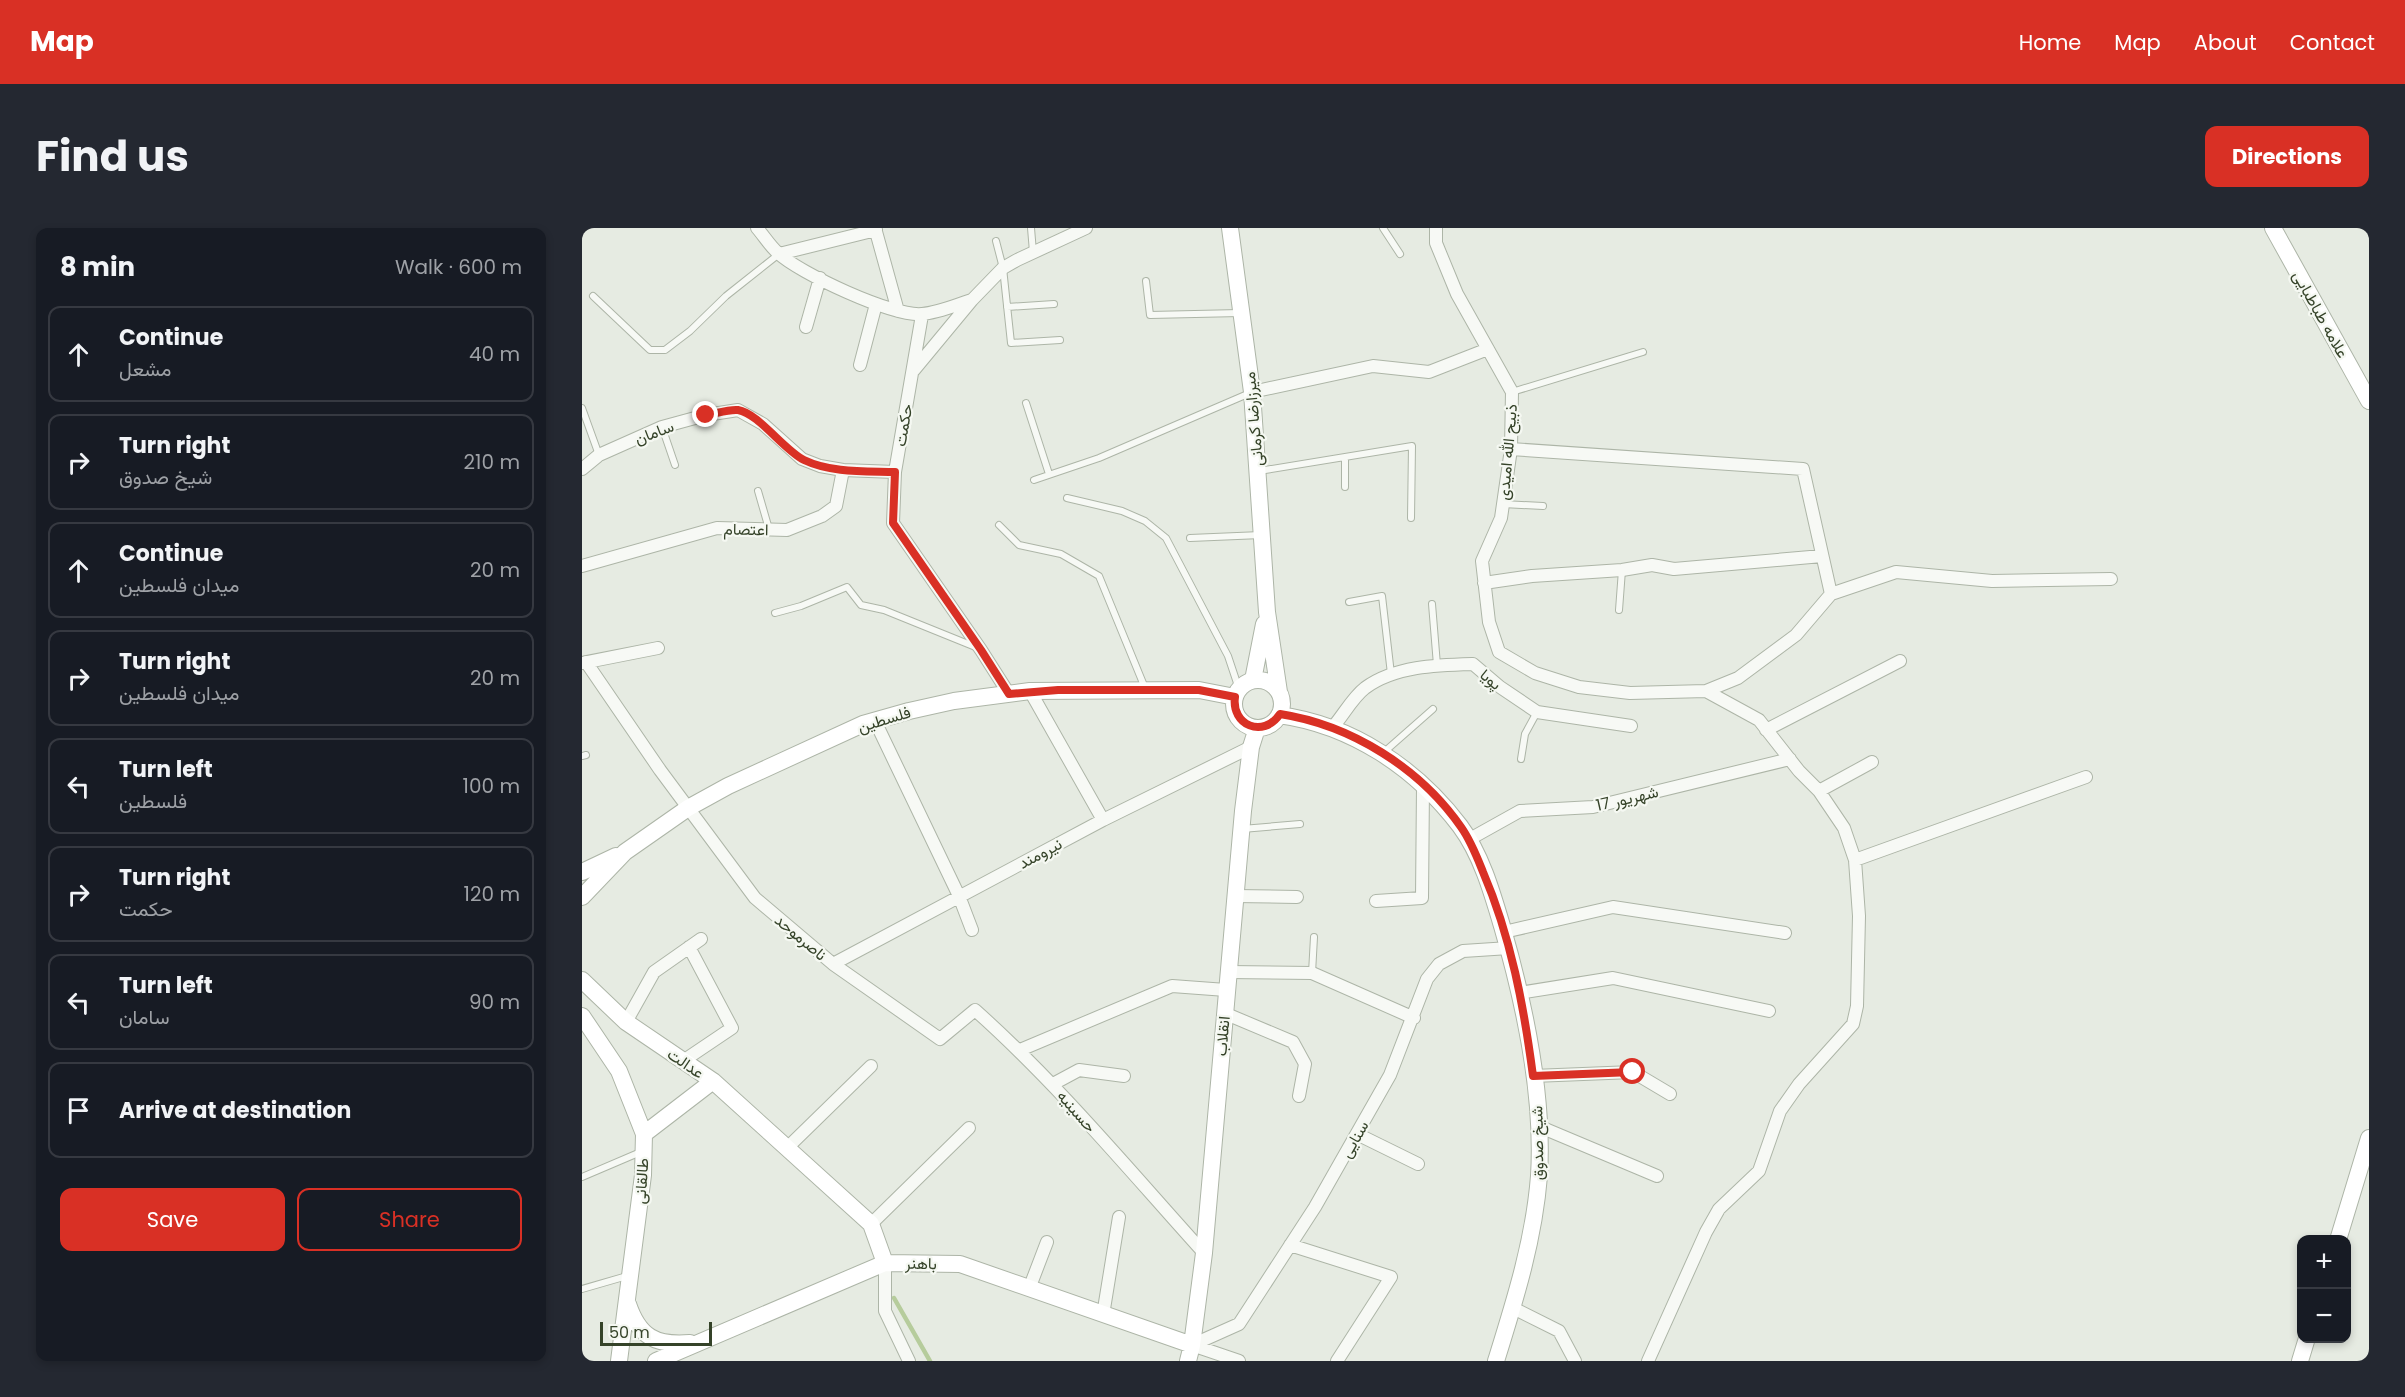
<!DOCTYPE html>
<html lang="en">
<head>
<meta charset="utf-8">
<style>
	:root { --surface:#171b24; --page:#242831; --text:#f1f3f6; --muted:#9ea1a6; --line:#363941; --accent:#d93025 }
	body { margin:0; font-family:Poppins,Vazirmatn,sans-serif; background:var(--page); color:var(--text) }
	.controls { position:absolute; right:18px; bottom:18px; display:grid; overflow:hidden; border-radius:12px; box-shadow:0 3px 9px #0003 }
	.controls button { width:54px; height:54px; display:grid; place-items:center; padding:0; border:0; border-bottom:2px solid var(--line); background:var(--surface); color:var(--text); font:30px sans-serif }
	.scale { position:absolute; left:18px; bottom:15px; width:112px; box-sizing:border-box; padding-left:6px; border:3px solid #354329; border-top:0; font-size:16px; line-height:21px; white-space:nowrap; color:#354329; -webkit-text-stroke:4px #f5f8f2; paint-order:stroke }
	.stop { position:absolute; width:18px; height:18px; margin:-14px; border:4px solid #d93025; border-radius:50%; background:#fff }
	.stop.end { background:#d93025; border-color:#fff; box-shadow:0 2px 6px #0008 }
	.list { margin:0; padding:0; list-style:none }
	h2 { display:flex; justify-content:space-between; align-items:center; height:78px; margin:0; padding:0 24px; font-size:26px }
	h2 small { font-size:20px; font-weight:400; color:var(--muted) }
	.list li { display:grid; grid-template-columns:39px 1fr auto; gap:18px; align-items:center; box-sizing:border-box; height:96px; margin:0 12px 12px; padding:0 12px; border:2px solid var(--line); border-radius:12px }
	.list b { display:block; font-size:22px; white-space:nowrap }
	.list p { margin:0; font-size:20px; white-space:nowrap; color:var(--muted) }
	.list em { font-size:20px; font-style:normal; color:var(--muted) }
	.actions { display:flex; gap:12px; padding:18px 24px }
	.actions a { flex:1; padding:14px 0; border:2px solid var(--accent); border-radius:12px; text-align:center; font-size:21px; color:var(--accent) }
	.actions .main { background:var(--accent); color:#fff }
	.icon { flex:none; width:33px; height:33px; fill:none; stroke:currentColor; stroke-width:2; stroke-linecap:round; stroke-linejoin:round }
	.map { position:relative; flex:none; width:1787px; height:1133px; overflow:hidden; border-radius:12px }
	header { display:flex; align-items:center; gap:36px; box-sizing:border-box; height:84px; padding:0 30px; background:var(--accent); color:#fff }
	header strong { font-size:28px }
	nav { display:flex; gap:33px; margin-inline-start:auto; font-size:21px }
	.intro { display:flex; align-items:center; justify-content:space-between; box-sizing:border-box; height:144px; padding:0 36px }
	h1 { margin:0; font-size:42px }
	.button { padding:15px 27px; border-radius:12px; background:var(--accent); color:#fff; font-size:21px; font-weight:700 }
	main { display:flex; gap:36px; padding:0 36px }
	aside { flex:1; background:var(--surface); border-radius:12px; box-shadow:0 3px 9px #0003 }
	.map>svg:first-child { display:block }
	.lines { fill:none; stroke-linecap:round; stroke-linejoin:round }
	.stream { stroke:#b6cc9c; stroke-width:4.5 }
	.lane-casing { stroke:#adb5a7; stroke-width:8 }
	.street-casing { stroke:#adb5a7; stroke-width:14 }
	.secondary-casing { stroke:#adb5a7; stroke-width:18 }
	.lane { stroke:#f7f9f5; stroke-width:6 }
	.street { stroke:#f7f9f5; stroke-width:12 }
	.secondary { stroke:#fff; stroke-width:16 }
	.route { stroke:#d93025; stroke-width:8 }
	.labels { text-anchor:middle; stroke-width:4.5; stroke-linejoin:round; paint-order:stroke }
	.street-label { font-size:16px; fill:#354329; stroke:#f5f8f2 }
</style>
</head>
<body>
<header>
<strong>Map</strong>
<nav><a>Home</a><a>Map</a><a>About</a><a>Contact</a></nav>
</header>
<div class="intro"><h1>Find us</h1><a class="button">Directions</a></div>
<main>
<aside>
<h2>8 min<small>Walk · 600 m</small></h2>
<ul class="list">
<li><svg class="icon" aria-label="ahead" viewBox="0 0 24 24"><path d="M12 20V5M6 11l6-6 6 6"/></svg><div><b>Continue</b><p>مشعل</p></div><em>40 m</em></li>
<li><svg class="icon" aria-label="right" viewBox="0 0 24 24"><path d="M7 20v-9h11M14 6l5 5-5 5"/></svg><div><b>Turn right</b><p>شیخ صدوق</p></div><em>210 m</em></li>
<li><svg class="icon" aria-label="ahead" viewBox="0 0 24 24"><path d="M12 20V5M6 11l6-6 6 6"/></svg><div><b>Continue</b><p>میدان فلسطین</p></div><em>20 m</em></li>
<li><svg class="icon" aria-label="right" viewBox="0 0 24 24"><path d="M7 20v-9h11M14 6l5 5-5 5"/></svg><div><b>Turn right</b><p>میدان فلسطین</p></div><em>20 m</em></li>
<li><svg class="icon" aria-label="left" viewBox="0 0 24 24"><path d="M17 20v-9H6M10 6l-5 5 5 5"/></svg><div><b>Turn left</b><p>فلسطین</p></div><em>100 m</em></li>
<li><svg class="icon" aria-label="right" viewBox="0 0 24 24"><path d="M7 20v-9h11M14 6l5 5-5 5"/></svg><div><b>Turn right</b><p>حکمت</p></div><em>120 m</em></li>
<li><svg class="icon" aria-label="left" viewBox="0 0 24 24"><path d="M17 20v-9H6M10 6l-5 5 5 5"/></svg><div><b>Turn left</b><p>سامان</p></div><em>90 m</em></li>
<li><svg class="icon" aria-label="arrive" viewBox="0 0 24 24"><path d="M6 21V4h12l-3 4 3 4H6"/></svg><div><b>Arrive at destination</b></div></li>
</ul>
<div class="actions"><a class="main">Save</a><a>Share</a></div>
</aside>
<div class="map">
<svg width="1787" height="1133" viewBox="0 0 1787 1133">
	<rect width="100%" height="100%" fill="#e6ebe2"/>
	<g class="lines">
		<path class="stream" d="M312 1070 348 1133"/>
		<g class="lane-casing">
			<path id="lane" d="M449 0 451 24
				M801 0 818 26
				M414 13 421 40 429 115 478 112
				M564 53 568 87 658 85
				M11 68 68 122H83L108 103 144 68 197 26
				M425 79 472 76
				M930 164 1061 124
				M444 175 467 246
				M0 180 17 227
				M80 199 93 237
				M677 243 830 218 829 290
				M452 252 517 230 668 165
				M763 259V229
				M176 263 187 301
				M485 270 540 283 563 293 584 310 646 428 657 461
				M921 276 961 278
				M417 297 437 317 479 326 517 348 563 460
				M608 310 679 307
				M767 374 800 368 809 446
				M850 376 855 437
				M1037 382 1040 342
				M193 385 219 378 265 359 279 377 302 382 396 420
				M801 525 851 481
				M0 528 4 527
				M939 531 943 506 955 484
				M660 601 718 596
				M730 745 732 709
				M0 949 61 923
				M0 1061 45 1048"/>
		</g>
		<g class="street-casing">
			<path id="street" d="M175 0C182 8 188 18 196 25 217 45 311 89 340 86 356 85 374 77 390 72
				M293 0 316 83
				M854 0V15L875 66 930 164 929 221 919 290 900 333 907 394 917 424 953 445 997 459 1048 465 1124 463 1177 492 1217 543 1237 563 1262 600 1273 632 1277 688 1275 778 1271 796 1217 856 1198 883 1177 943 1137 981 1124 1004 1066 1133
				M197 26 294 2
				M340 87 313 244 311 295 399 422 427 466
				M224 99 238 50
				M278 137 294 76
				M332 142 390 72 421 40 435 32 504 0
				M670 164 791 138 847 144 906 121
				M929 221 1221 241 1249 366 1214 407 1156 450 1124 463
				M0 241 17 227 80 199 124 187 156 182 181 196 220 231 238 238 261 242 313 244
				M0 338 135 300 205 302 240 288 254 278 261 242
				M902 355 950 348 1040 342 1070 337 1092 341 1240 328
				M1249 366 1314 344 1410 353 1529 351
				M4 434 78 542 173 670 251 736 358 811 393 782C476 856 547 942 622 1025
				M0 435 76 420
				M448 463 521 592
				M293 493 377 668 390 702
				M750 500C761 488 770 470 783 460 813 438 855 437 891 436L918 459 955 484 1049 498
				M1184 502 1318 433
				M1237 563 1290 534
				M886 612 938 583 1011 579 1208 531
				M1273 632 1504 549
				M653 668 715 669
				M794 673 840 670 841 558
				M922 704 1031 679 1203 705
				M251 736 521 592 669 519
				M646 744 730 745 832 790
				M937 765 1031 750 1187 783
				M642 785 711 814 723 836 717 868
				M44 794 72 744 119 711
				M438 822 590 758 644 762
				M101 833 150 800 107 719
				M951 848 1051 844 1088 866
				M471 856 497 842 542 848
				M956 898 1075 948
				M775 906 836 936
				M205 920 289 838
				M289 996 387 900
				M708 1017 809 1049 755 1133
				M303 1035V1083L327 1133
				M447 1061 465 1014
				M931 1080 977 1103 993 1133
				M521 1087 537 989
				M610 1117 657 1096 733 979 808 847 845 751 857 736 881 723 927 720
				M610 1117 657 1133"/>
		</g>
		<g class="secondary-casing">
			<path id="secondary" d="M648 0 670 164 685 384 697 464
				M1691 0 1787 173
				M671 452 682 396
				M652 476a24 24 0 1 1 48 0a24 24 0 1 1-48 0Z
				M697 487C770 497 834 540 878 598 899 626 910 664 920 698 942 774 962 868 957 948 952 1012 933 1072 914 1133
				M0 644 34 628
				M0 669 43 624 106 580 146 558 281 496 327 483 372 473 448 463 617 462 653 469
				M0 752 44 794 131 853 289 996 303 1035
				M0 788 37 843 62 906 61 947 37 1133
				M62 906 131 853
				M1756 1012 1787 910
				M46 1076C57 1109 74 1118 108 1115
				M74 1133 303 1035 378 1036 610 1117
				M606 1133 610 1117 622 1025 661 583 669 519 675 500
				M1718 1133 1725 1110"/>
		</g>
		<use href="#lane" class="lane"/>
		<use href="#street" class="street"/>
		<use href="#secondary" class="secondary"/>
	</g>
	<g class="lines">
		<path class="route" d="M124 187C133 186 146 181 156 182 176 185 202 222 222 232 249 245 283 243 313 244L311 295 399 422 427 466 476 462H617L653 469C649 497 681 511 698 486 769 497 838 540 879 599 889 613 895 629 901 644 929 709 942 779 951 848L1051 844"/>
	</g>
	<g class="labels">
		<g class="street-label">
			<text transform="translate(1739 86) rotate(61)" y="6">علامه طباطبایی</text>
			<text transform="translate(671 191) rotate(-95)" y="6">میرزارضا کرمانی</text>
			<text transform="translate(321 197) rotate(-80)" y="6">حکمت</text>
			<text transform="translate(72 204) rotate(-21)" y="6">سامان</text>
			<text transform="translate(925 224) rotate(-85)" y="6">ذبیح الله امیدی</text>
			<text transform="translate(164 301) rotate(1)" y="6">اعتصام</text>
			<text transform="translate(909 451) rotate(39)" y="6">پویا</text>
			<text transform="translate(302 491) rotate(-17)" y="6">فلسطین</text>
			<text transform="translate(1045 570) rotate(-13)" y="6">17 شهریور</text>
			<text transform="translate(458 625) rotate(-28)" y="6">نیرومند</text>
			<text transform="translate(219 709) rotate(40)" y="6">ناصرموحد</text>
			<text transform="translate(640 808) rotate(-85)" y="6">انقلاب</text>
			<text transform="translate(104 835) rotate(34)" y="6">عدالت</text>
			<text transform="translate(495 883) rotate(49)" y="6">حسینیه</text>
			<text transform="translate(772 911) rotate(-60)" y="6">سنایی</text>
			<text transform="translate(955 915) rotate(-91)" y="6">شیخ صدوق</text>
			<text transform="translate(59 953) rotate(-86)" y="6">طالقانی</text>
			<text transform="translate(339 1035) rotate(1)" y="6">باهنر</text>
		</g>
	</g>
</svg>
<div class="controls">
<button>+</button>
<button>−</button>
</div>
<div class="scale">50 m</div>
<div class="stop" style="left:1051px;top:844px"></div>
<div class="stop end" style="left:124px;top:187px"></div>
</div>
</main>
</body>
</html>
